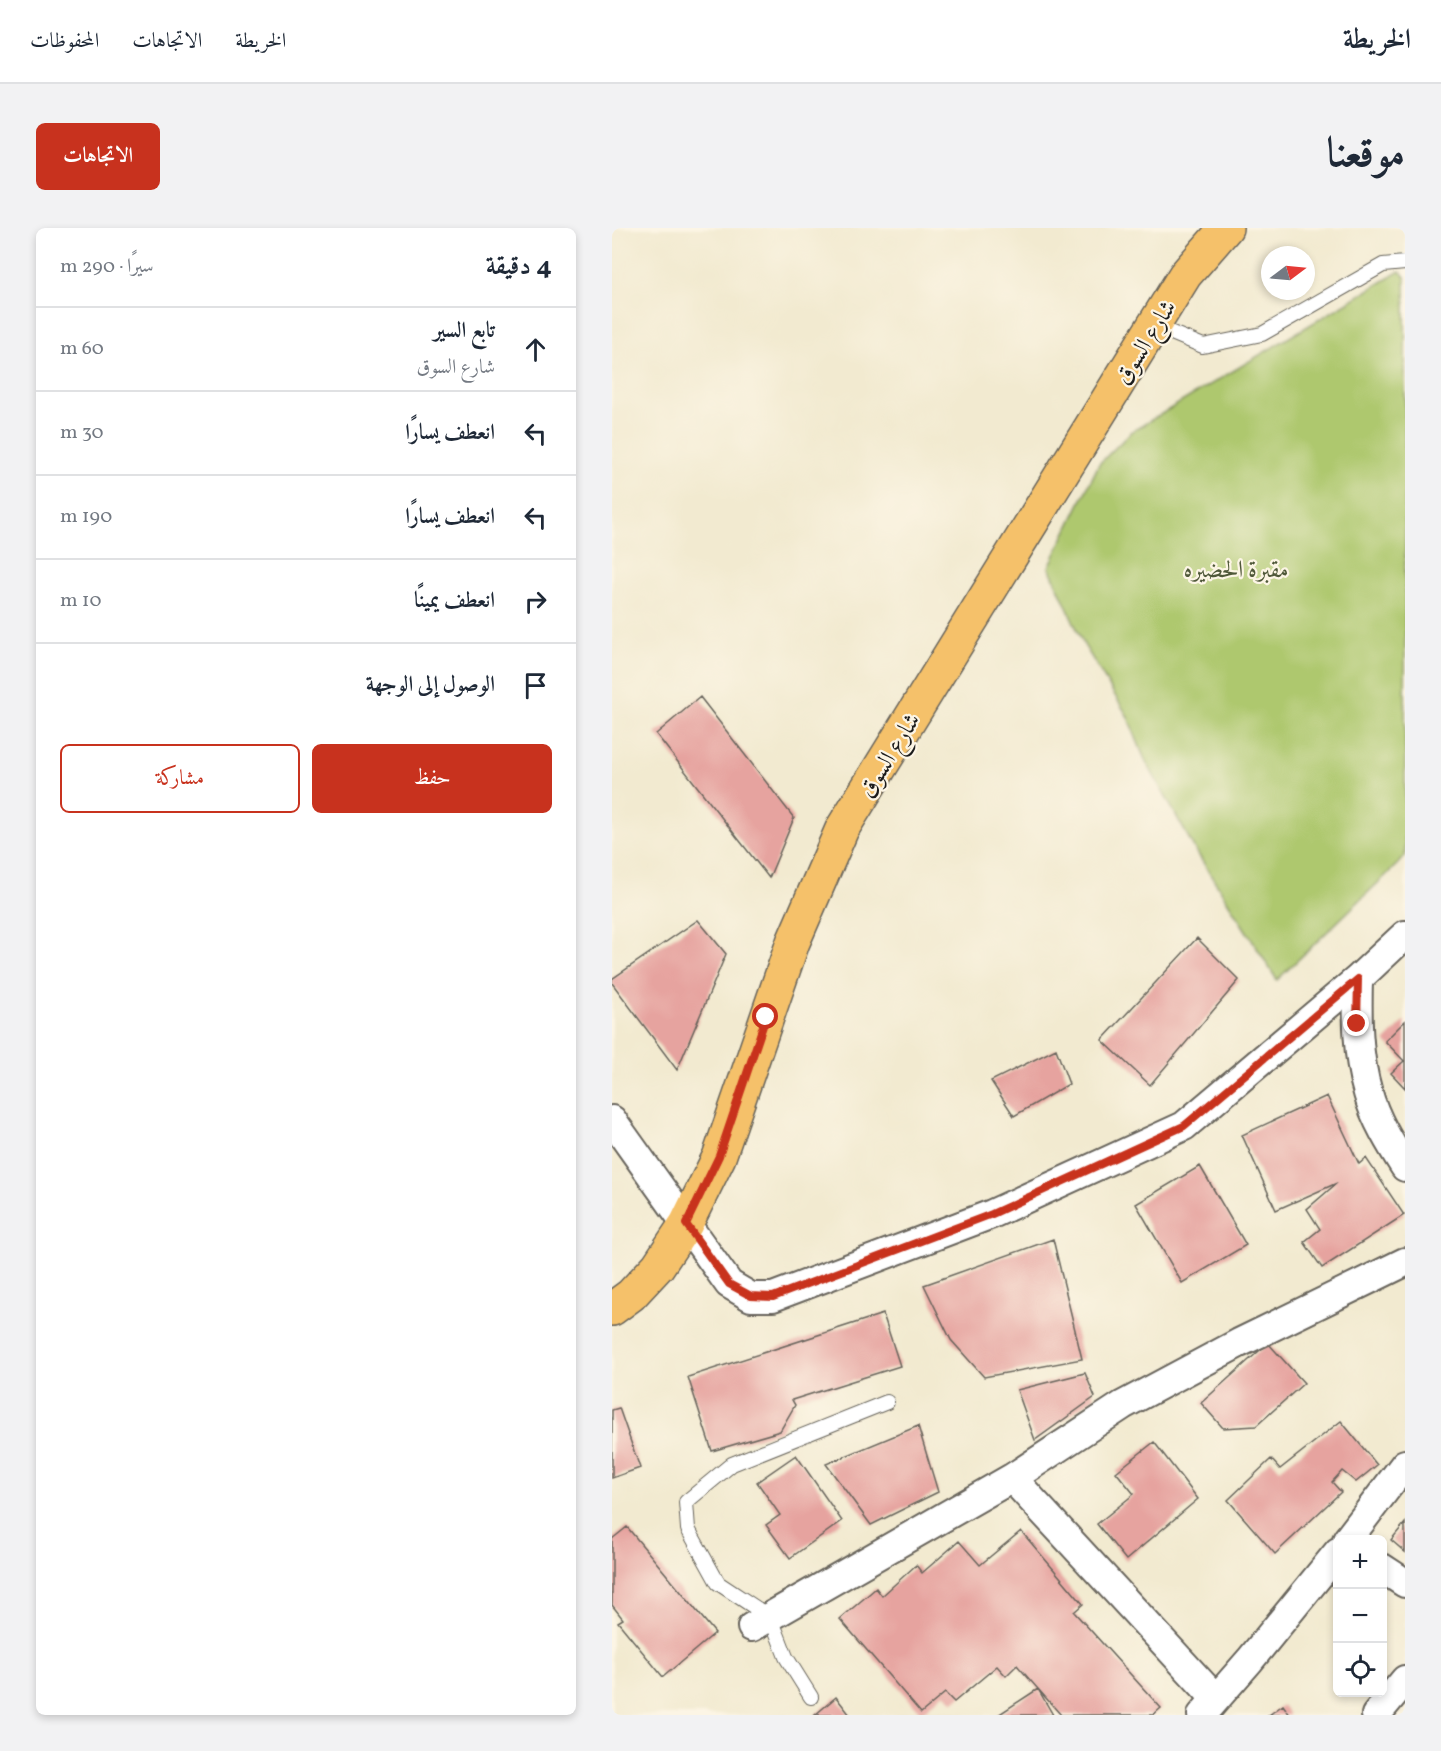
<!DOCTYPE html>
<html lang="ar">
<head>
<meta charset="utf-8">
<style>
	:root { --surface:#fff; --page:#f2f2f3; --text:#1f2937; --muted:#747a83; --line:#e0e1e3; --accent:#c8321e }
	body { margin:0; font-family:Vollkorn,Amiri,serif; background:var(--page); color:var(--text); direction:rtl }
	.controls { position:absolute; right:18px; bottom:18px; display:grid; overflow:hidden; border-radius:9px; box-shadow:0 3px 9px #0003 }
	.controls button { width:54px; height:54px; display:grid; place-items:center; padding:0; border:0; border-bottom:2px solid var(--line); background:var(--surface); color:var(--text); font:30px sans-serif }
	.compass { position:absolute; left:649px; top:18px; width:54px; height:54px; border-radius:50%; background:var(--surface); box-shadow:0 3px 9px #0003; rotate:74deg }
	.stop { position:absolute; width:18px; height:18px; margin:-14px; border:4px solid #c8321e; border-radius:50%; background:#fff }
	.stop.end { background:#c8321e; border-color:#fff; box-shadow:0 2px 6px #0008 }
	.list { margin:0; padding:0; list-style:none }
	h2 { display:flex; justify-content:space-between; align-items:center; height:78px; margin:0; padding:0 24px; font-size:26px }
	h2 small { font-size:20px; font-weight:400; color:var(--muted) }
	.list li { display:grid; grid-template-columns:39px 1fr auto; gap:18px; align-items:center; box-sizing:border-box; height:84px; padding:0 24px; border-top:2px solid var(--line) }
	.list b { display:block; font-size:22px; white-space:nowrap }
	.list p { margin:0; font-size:20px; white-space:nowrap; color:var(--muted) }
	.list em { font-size:20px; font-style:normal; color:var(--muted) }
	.actions { display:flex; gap:12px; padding:18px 24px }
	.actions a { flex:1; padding:14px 0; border:2px solid var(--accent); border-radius:9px; text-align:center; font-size:21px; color:var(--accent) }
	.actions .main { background:var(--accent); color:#fff }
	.icon { flex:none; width:33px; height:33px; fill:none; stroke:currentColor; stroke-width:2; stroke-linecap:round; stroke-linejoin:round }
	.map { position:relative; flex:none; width:793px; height:1487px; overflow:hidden; direction:ltr; border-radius:9px }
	header { display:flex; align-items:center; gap:36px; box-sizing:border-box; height:84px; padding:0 30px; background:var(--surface); border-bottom:2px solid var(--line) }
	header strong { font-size:28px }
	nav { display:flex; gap:33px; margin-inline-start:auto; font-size:21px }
	.intro { display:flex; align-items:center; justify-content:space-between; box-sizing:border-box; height:144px; padding:0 36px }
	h1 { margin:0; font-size:42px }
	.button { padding:15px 27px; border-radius:9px; background:var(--accent); color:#fff; font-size:21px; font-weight:700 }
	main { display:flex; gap:36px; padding:0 36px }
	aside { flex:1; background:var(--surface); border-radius:9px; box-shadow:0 3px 9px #0003 }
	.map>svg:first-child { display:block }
	.green { fill:#aec86e; stroke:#657245; stroke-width:1.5 }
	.building { fill:#e6a39f }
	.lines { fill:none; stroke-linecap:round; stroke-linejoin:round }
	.service-casing { stroke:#67645b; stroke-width:16 }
	.minor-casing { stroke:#67645b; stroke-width:32 }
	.primary-casing { stroke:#67645b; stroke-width:36 }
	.service { stroke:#fff; stroke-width:14 }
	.minor { stroke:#fff; stroke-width:28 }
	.primary { stroke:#f5c16b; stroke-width:33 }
	.route { stroke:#c8321e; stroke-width:8 }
	.labels { text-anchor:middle; stroke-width:4.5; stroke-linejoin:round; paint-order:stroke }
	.street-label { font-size:24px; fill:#1c1c1c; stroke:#fcf5e5 }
	.park-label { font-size:24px; fill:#4f5839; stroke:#fcf5e5 }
</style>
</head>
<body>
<header>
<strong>الخريطة</strong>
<nav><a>الخريطة</a><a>الاتجاهات</a><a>المحفوظات</a></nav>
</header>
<div class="intro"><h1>موقعنا</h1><a class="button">الاتجاهات</a></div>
<main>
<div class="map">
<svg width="793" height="1487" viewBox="0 0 793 1487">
	<rect width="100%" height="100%" fill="#fcf5e5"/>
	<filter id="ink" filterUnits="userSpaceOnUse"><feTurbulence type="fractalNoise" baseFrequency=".0167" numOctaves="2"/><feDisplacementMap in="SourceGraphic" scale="12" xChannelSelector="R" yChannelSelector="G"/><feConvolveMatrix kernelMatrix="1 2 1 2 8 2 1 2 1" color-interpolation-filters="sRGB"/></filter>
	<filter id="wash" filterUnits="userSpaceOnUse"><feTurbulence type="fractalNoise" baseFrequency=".008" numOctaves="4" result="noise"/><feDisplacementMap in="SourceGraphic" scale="24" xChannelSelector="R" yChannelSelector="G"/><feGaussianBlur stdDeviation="1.35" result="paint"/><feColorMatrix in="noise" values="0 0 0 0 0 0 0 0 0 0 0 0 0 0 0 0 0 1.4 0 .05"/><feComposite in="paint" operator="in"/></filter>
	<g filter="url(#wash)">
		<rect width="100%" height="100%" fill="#f2ead0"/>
		<path class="green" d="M788 43 793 49V629L665 752 584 623 533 532 515 487 472 417 437 339 487 236 519 204Z"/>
		<g id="blocks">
			<path class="building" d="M88 469 182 590 157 650 44 506Z
				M86 692 114 726 65 842 0 755V751Z
				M585 710 627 752 538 857 490 812Z
				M793 793V860L779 845 792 833 773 813Z
				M444 821 457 856 402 888 379 853Z
				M715 868 747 936 754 930 792 987 710 1040 692 1014 708 1001 695 981 725 955 664 982 630 907Z
				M588 938 634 1017 570 1055 524 976Z
				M441 1011 470 1131 372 1149 339 1112 312 1057Z
				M271 1086 288 1138 180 1172 183 1177 168 1203 100 1223 76 1149Z
				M656 1115 692 1155 644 1198 611 1200 589 1175Z
				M473 1145 483 1169 423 1212 405 1162Z
				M7 1180 28 1240 0 1250V1182Z
				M729 1193 765 1237 744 1254 730 1243 720 1254 729 1264 663 1326 616 1272 659 1231 668 1241Z
				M306 1198 326 1264 259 1297 214 1236Z
				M542 1214 586 1271 514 1332 485 1296 522 1266 504 1244Z
				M184 1227 230 1293 178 1330 154 1297 168 1287 145 1254Z
				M793 1295V1324L779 1312Z
				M15 1299 103 1405 51 1449 6 1394 11 1391 0 1377V1311Z
				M409 1303 471 1376 462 1384 549 1480 541 1487H449L426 1461 441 1487H386L426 1461 405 1437 394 1448 385 1438 342 1474 333 1465 309 1485 228 1391 264 1360 270 1368 304 1337 310 1345 347 1313 368 1337Z
				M224 1469 238 1487H203Z
				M671 1477 678 1487H657Z"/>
		</g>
	</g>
	<g filter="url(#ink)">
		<use href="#blocks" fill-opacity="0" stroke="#67645b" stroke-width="1.5"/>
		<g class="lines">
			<g class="service-casing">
				<path id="service" d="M543 98 591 118 650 106 771 37 793 35
					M199 1469 174 1429 159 1390 106 1355 76 1301 74 1274 120 1236 275 1174"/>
			</g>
			<g class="minor-casing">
				<path id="minor" d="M793 707 746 751C745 789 745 828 756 865 763 891 779 917 793 939
					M0 892 117 1056 139 1069H161L380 986 572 898 746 751
					M400 1250 604 1471
					M735 1312 793 1236
					M770 1340 793 1355
					M140 1399 400 1250 511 1177 627 1115 793 1034
					M590 1487 638 1432 726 1324
					M764 1487 793 1452"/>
			</g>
			<g class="primary-casing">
				<path id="primary" d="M0 1081 19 1067 46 1038 74 996 107 929 181 714 230 601 573 47 614 0"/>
			</g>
			<use href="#service" class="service"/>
			<use href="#minor" class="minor"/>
			<use href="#primary" class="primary"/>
		</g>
	</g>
	<g class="lines" filter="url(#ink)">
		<path class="route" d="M154 789 107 928 74 996 117 1056 139 1068 161 1069 380 986 572 898 746 751 745 796"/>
	</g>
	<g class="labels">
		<g class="street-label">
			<text transform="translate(533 114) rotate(-58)" y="8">شارع السوق</text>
			<text transform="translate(277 527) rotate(-58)" y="8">شارع السوق</text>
		</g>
		<g class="park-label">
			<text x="624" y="349">مقبرة الحضيره</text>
		</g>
	</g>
</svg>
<div class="controls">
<button>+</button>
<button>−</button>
<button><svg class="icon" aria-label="locate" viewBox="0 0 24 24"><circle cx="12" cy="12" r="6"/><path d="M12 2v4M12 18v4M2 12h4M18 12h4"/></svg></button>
</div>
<svg class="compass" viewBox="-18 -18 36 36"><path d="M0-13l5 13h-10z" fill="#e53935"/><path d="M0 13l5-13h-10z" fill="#747a83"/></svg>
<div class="stop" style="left:154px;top:789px"></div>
<div class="stop end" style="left:745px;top:796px"></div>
</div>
<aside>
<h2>4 دقيقة<small>سيرًا · 290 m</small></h2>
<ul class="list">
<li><svg class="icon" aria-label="ahead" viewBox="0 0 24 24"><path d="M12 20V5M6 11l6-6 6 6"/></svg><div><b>تابع السير</b><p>شارع السوق</p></div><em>60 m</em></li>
<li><svg class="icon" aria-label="left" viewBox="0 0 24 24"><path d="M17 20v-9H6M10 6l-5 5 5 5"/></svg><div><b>انعطف يسارًا</b></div><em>30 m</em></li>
<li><svg class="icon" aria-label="left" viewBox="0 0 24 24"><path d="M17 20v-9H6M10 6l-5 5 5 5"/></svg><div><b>انعطف يسارًا</b></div><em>190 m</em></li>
<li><svg class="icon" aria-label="right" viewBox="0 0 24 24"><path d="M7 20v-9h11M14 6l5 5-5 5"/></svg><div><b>انعطف يمينًا</b></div><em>10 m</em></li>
<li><svg class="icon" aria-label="arrive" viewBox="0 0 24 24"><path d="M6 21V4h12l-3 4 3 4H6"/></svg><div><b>الوصول إلى الوجهة</b></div></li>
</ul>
<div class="actions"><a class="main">حفظ</a><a>مشاركة</a></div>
</aside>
</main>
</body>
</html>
